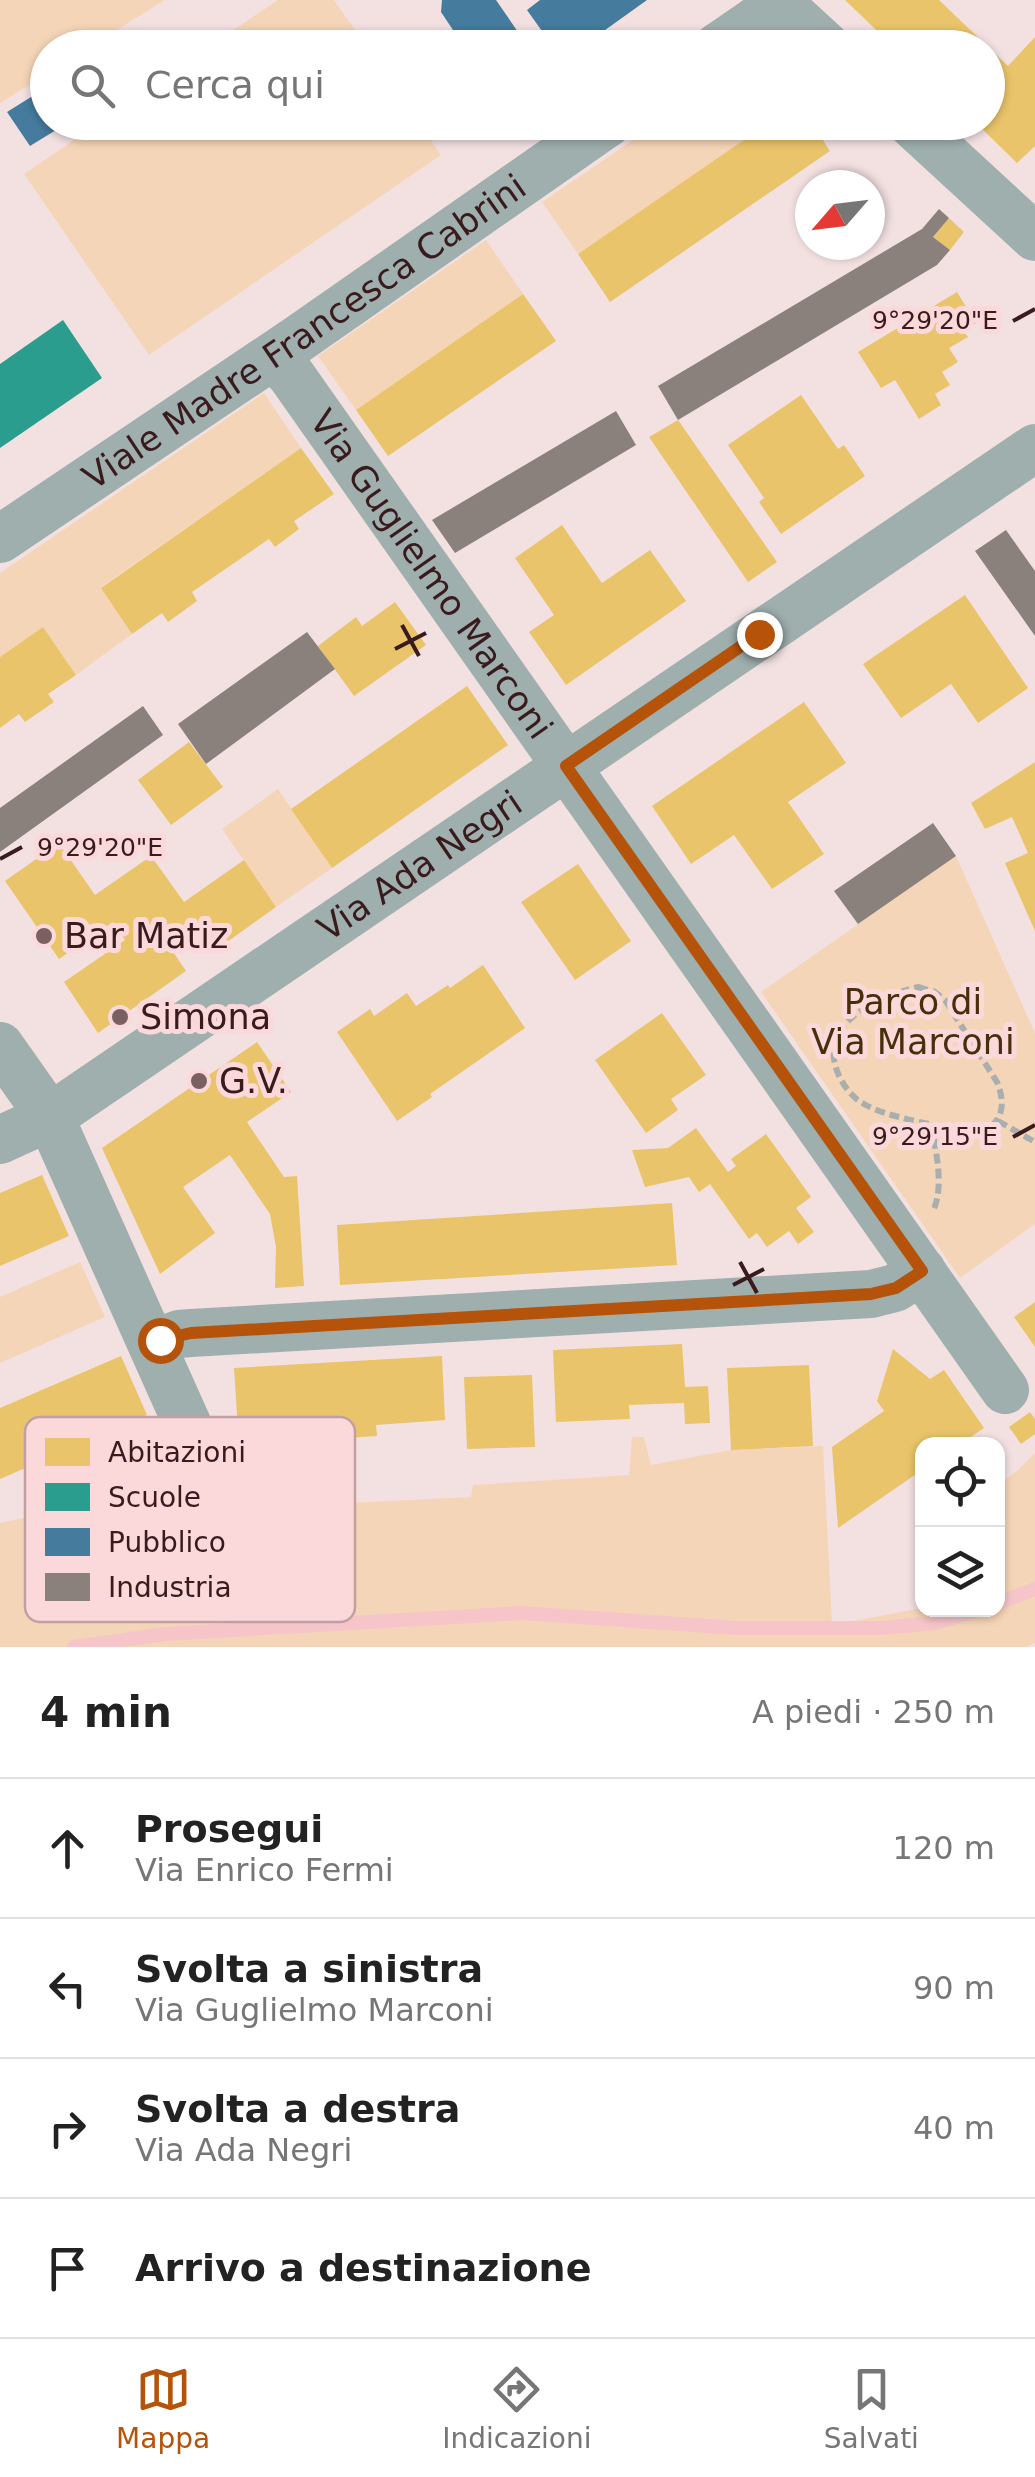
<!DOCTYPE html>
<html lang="it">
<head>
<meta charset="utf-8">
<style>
	:root { --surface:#fff; --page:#f6f6f6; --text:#222; --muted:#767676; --line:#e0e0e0; --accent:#b45309 }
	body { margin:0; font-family:"DejaVu Sans",sans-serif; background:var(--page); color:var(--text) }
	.controls { position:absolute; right:30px; bottom:30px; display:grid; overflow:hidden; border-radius:20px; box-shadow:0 2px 8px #0004 }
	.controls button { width:90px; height:90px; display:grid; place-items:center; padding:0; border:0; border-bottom:2px solid var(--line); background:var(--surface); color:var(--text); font:50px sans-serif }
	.compass { position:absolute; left:795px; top:170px; width:90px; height:90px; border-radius:50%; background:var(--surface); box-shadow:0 2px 8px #0004; rotate:242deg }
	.stop { position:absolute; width:30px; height:30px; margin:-22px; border:8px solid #b45309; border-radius:50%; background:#fff }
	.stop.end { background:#b45309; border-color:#fff; box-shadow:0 2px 10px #0008 }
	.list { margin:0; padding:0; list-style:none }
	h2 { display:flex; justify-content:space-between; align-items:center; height:130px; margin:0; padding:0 40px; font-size:42px }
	h2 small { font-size:32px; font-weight:400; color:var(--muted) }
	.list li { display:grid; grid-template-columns:65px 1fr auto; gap:30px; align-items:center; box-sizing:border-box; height:140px; padding:0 40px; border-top:2px solid var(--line) }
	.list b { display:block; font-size:38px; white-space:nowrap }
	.list p { margin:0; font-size:32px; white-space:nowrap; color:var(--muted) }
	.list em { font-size:32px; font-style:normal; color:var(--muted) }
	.icon { flex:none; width:55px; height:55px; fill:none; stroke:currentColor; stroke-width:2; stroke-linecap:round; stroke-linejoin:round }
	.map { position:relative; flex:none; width:1035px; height:1647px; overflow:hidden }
	.search { position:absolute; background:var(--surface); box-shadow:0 2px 8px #0004; left:30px; right:30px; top:30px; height:110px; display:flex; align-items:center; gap:25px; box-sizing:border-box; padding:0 35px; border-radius:55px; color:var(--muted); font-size:38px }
	.sheet { height:690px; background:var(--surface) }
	nav { display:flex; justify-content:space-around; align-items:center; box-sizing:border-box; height:140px; border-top:2px solid var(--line); background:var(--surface); font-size:28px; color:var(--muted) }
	nav a { display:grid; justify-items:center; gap:5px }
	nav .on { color:var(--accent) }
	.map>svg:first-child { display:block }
	.green { fill:#f5d5b7 }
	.homes { fill:#e9c46a }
	.schools { fill:#2a9d8f }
	.public { fill:#457b9d }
	.industry { fill:#8a817c }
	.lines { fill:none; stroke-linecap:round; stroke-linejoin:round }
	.stream { stroke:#f6c5c9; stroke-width:14 }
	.path { stroke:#a9aeae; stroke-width:6; stroke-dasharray:10 5; stroke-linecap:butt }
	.street { stroke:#9fafae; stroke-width:48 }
	.route { stroke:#b45309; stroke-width:12 }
	.ticks { fill:none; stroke:#391b1e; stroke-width:4 }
	.poi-dot { fill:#7a6063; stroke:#fbd9db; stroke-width:4 }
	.labels { text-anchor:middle; stroke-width:10; stroke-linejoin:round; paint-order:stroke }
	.street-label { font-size:35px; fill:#391b1e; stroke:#fbd9db }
	.poi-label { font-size:35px; fill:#391b1e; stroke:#fbd9db; text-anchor:start }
	.park-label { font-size:35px; fill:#472f0b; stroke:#fbd9db }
	.key { fill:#fbd9db; stroke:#c1a0a2; stroke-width:2.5 }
	.key-label { font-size:28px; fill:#391b1e }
	.ticks-label { font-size:25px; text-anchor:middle; fill:#391b1e; stroke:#fbd9db; stroke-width:10; stroke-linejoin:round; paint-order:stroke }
</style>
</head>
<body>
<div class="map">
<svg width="1035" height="1647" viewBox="0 0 1035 1647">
	<rect width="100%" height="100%" fill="#f3e1e2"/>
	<path class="green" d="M0 0H165L89 47 48 48 47 74 0 103Z
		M278 0H334L367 47H208Z
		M99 123H419L441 155 149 355 24 174Z
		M658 123H770L578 254 542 202Z
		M486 240 523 294 356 410 318 356Z
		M264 393 301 448 101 587 132 634 76 675 43 627 0 657V573Z
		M278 789 332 868 276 907 222 829Z
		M956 856 1035 1033V1224L960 1278 761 992Z
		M80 1262 105 1317 0 1363V1297Z
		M632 1437H644L651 1465 731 1450 823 1446 832 1625 922 1608 998 1610V1486L1019 1469 1035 1453V1643L1027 1647H0V1523L178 1484 240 1465 265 1507 471 1497 473 1485 629 1475Z"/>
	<path class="homes" d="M845 0H939L1008 66 1035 37V146L1017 163 975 122H988V48H895Z
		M770 122H811L830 151 610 302 578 254Z
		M949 218 964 232 950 250 933 237Z
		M957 292 976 323 964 331 968 337 949 348 958 362 942 372 950 385 935 394 941 405 919 419 895 380 881 388 858 352Z
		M523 294 556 341 388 456 356 410Z
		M801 395 838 449 844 445 865 476 781 534 759 502 764 498 728 445Z
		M678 420 777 562 748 582 649 437Z
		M301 448 334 494 294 521 299 529 275 547 269 539 192 592 197 601 168 622 162 613 132 634 101 588Z
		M562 525 602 583 650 550 686 601 566 685 529 632 554 615 515 558Z
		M965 595 1028 688 978 723 951 684 901 718 863 664Z
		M395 602 426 645 354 696 318 646 356 617 362 626Z
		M43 627 76 675 48 694 54 702 25 722 19 714 0 728V657Z
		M467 686 508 745 332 868 291 809Z
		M804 702 846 763 788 802 824 854 772 889 734 835 691 864 652 806Z
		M189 742 223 787 171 825 138 780Z
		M1035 762V931L1005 863 1028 853 1012 817 985 829 971 803Z
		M59 843 95 895 151 856 184 902 244 860 276 907 216 950 195 919 165 940 186 971 98 1033 64 982 125 940 113 922 59 959 5 881Z
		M578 864 631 941 575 980 521 902Z
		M483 965 525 1028 430 1094 432 1097 397 1121 337 1032 370 1009 374 1016 407 993 416 1006 448 985 450 988Z
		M662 1013 706 1075 671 1099 678 1110 646 1133 595 1060Z
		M257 1042 291 1092 247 1122 284 1177 297 1176 304 1286 275 1288 276 1247 270 1214 230 1155 183 1187 215 1233 160 1274 102 1148Z
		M696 1128 728 1172 736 1166 731 1159 766 1134 811 1197 796 1208 814 1232 798 1244 789 1231 767 1247 757 1233 749 1239 710 1184 699 1192 689 1177 645 1187 632 1150 668 1148Z
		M42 1175 69 1236 0 1266V1193Z
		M672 1203 677 1265 340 1285 337 1225Z
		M1035 1302V1347L1014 1317Z
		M682 1344 685 1387 708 1386 710 1423 685 1424 684 1403 629 1405 630 1419 556 1422 553 1350Z
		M893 1349 930 1379 944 1370 984 1428 960 1444H922V1470L838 1528 832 1447 884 1411 877 1401Z
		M121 1356 147 1415 0 1479V1408Z
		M442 1356 445 1420 376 1425 377 1436 239 1445 234 1368Z
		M809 1365 813 1446 731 1450 727 1368Z
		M532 1375 535 1447 467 1449 464 1377Z
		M1030 1412 1035 1419V1434L1021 1444 1009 1427Z"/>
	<path class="schools" d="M63 320 102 378 0 448V364Z"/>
	<path class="public" d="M442 0H496L529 48H465L441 12Z
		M540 0H647L580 48H554L527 10Z
		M39 92 48 106V122H58L61 127 30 146 7 112Z"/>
	<path class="industry" d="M939 209 949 218 933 237 950 250 937 265 678 420 658 386 922 229Z
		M616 411 636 445 455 553 432 520Z
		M1006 530 1035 571V636L975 551Z
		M307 632 335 669 206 764 178 724Z
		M143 706 163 735 0 852V808Z
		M933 823 956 856 858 924 834 891Z"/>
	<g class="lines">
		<path class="stream" d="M998 1603 1035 1589
			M74 1647 166 1634 522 1613 736 1628H882L935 1623 979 1610"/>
		<path class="path" d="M918 987 935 992 945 1000 997 1082C1010 1113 996 1136 961 1131 933 1124 888 1118 864 1104 851 1097 841 1083 836 1068 821 1021 881 995 918 987Z
			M998 1121 1035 1142
			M932 1124C935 1152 945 1185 933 1211"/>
		<g class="street">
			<path d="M776 0 828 48"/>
			<path d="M716 48 780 4"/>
			<path d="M910 122 1035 237"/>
			<path id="s1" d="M261 364C275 361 282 364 291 375L1005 1390"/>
			<path id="s2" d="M0 539 298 339 609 122"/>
			<path d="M0 1046 50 1117 202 1457"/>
			<path id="s3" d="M0 1140 50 1117 1035 448"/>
			<path d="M152 1344 179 1334 191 1333 871 1294 895 1288 922 1271"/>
		</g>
	</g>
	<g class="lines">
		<path class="route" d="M160 1340 191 1333 871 1294 896 1288 922 1271 566 766 759 634"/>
	</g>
	<path class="ticks" d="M1013 321 1035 309M402 625 419 656M395 649 426 633M0 859 22 847M1013 1137 1035 1125M740 1262 757 1293M733 1285 764 1269"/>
	<g class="poi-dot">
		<circle cx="44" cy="936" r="10"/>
		<circle cx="120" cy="1017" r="10"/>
		<circle cx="199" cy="1081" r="10"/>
	</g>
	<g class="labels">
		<g class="street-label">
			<text dy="12" stroke="none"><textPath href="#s2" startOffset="368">Viale Madre Francesca Cabrini</textPath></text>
			<text dy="12" stroke="none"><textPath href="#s1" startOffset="278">Via Guglielmo Marconi</textPath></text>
			<text dy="12" stroke="none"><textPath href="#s3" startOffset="502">Via Ada Negri</textPath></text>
		</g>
		<g class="poi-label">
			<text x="64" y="948">Bar Matiz</text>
			<text x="140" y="1029">Simona</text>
			<text x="219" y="1093">G.V.</text>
		</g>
		<g class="park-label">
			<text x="913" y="1014">Parco di<tspan x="913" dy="40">Via Marconi</tspan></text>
		</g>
	</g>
	<rect x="25" y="1417" width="330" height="205" rx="15" class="key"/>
	<rect x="45" y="1438" width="45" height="28" fill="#e9c46a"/>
	<rect x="45" y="1483" width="45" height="28" fill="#2a9d8f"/>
	<rect x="45" y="1528" width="45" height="28" fill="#457b9d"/>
	<rect x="45" y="1573" width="45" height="28" fill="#8a817c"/>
	<g class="key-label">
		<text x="108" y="1462">Abitazioni</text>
		<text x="108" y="1507">Scuole</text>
		<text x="108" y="1552">Pubblico</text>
		<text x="108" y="1597">Industria</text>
	</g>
	<g class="ticks-label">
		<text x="935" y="329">9°29'20"E</text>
		<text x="100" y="856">9°29'20"E</text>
		<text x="935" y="1145">9°29'15"E</text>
	</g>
</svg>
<div class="controls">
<button><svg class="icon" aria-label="locate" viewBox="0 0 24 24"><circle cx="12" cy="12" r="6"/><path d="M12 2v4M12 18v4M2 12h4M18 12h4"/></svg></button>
<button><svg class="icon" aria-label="layers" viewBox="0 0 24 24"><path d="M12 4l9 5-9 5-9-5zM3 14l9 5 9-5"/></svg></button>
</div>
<svg class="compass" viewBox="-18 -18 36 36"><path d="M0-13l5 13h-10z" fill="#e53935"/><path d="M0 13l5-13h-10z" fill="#767676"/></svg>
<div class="stop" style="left:160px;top:1340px"></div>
<div class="stop end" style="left:759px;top:634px"></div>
<div class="search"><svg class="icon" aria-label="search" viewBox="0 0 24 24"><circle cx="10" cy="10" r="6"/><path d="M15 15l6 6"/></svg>Cerca qui</div>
</div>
<section class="sheet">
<h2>4 min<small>A piedi · 250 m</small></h2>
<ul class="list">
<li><svg class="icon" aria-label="ahead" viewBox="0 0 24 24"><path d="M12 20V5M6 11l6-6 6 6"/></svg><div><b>Prosegui</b><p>Via Enrico Fermi</p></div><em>120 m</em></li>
<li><svg class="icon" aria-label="left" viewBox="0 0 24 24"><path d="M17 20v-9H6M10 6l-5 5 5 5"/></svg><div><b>Svolta a sinistra</b><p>Via Guglielmo Marconi</p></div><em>90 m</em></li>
<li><svg class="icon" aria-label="right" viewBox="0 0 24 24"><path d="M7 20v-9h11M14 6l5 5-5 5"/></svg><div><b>Svolta a destra</b><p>Via Ada Negri</p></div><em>40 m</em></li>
<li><svg class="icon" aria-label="arrive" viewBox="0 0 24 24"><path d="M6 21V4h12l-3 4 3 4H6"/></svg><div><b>Arrivo a destinazione</b></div></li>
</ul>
</section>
<nav>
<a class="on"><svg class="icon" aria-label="map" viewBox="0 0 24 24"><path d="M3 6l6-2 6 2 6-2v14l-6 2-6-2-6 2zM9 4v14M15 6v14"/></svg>Mappa</a>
<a><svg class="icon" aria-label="directions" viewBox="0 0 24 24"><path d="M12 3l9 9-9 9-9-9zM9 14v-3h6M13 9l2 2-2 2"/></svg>Indicazioni</a>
<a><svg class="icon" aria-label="saved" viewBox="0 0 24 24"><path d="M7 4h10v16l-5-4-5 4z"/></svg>Salvati</a>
</nav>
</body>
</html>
